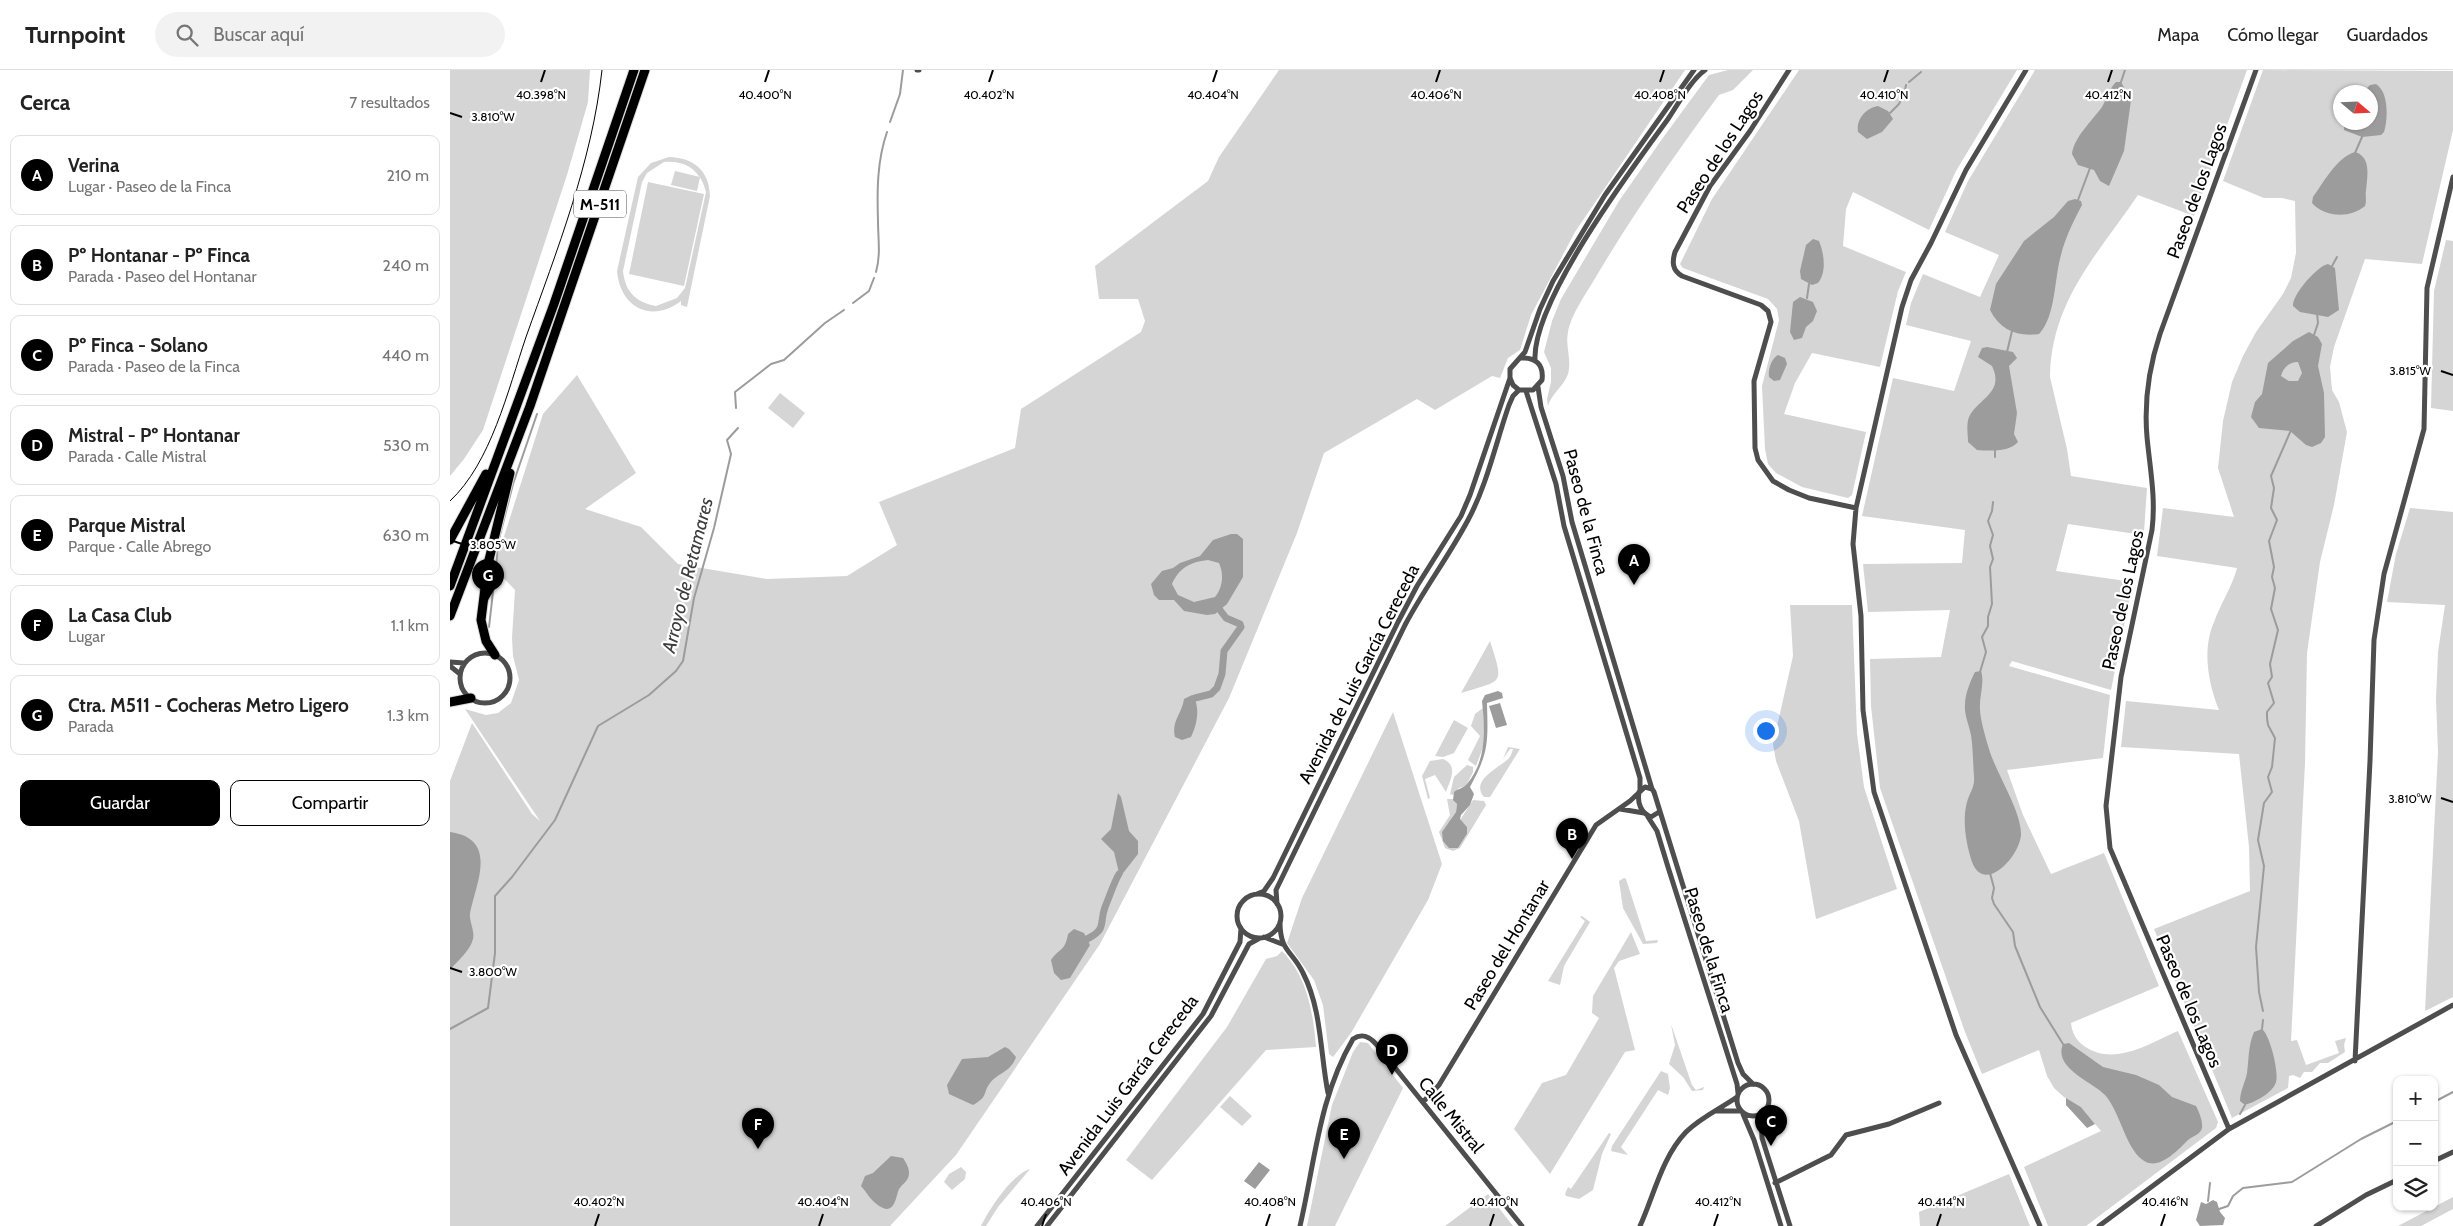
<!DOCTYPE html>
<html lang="es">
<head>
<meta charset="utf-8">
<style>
	:root { --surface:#fff; --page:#f2f2f2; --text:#222; --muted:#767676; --line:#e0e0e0; --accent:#000 }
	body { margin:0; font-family:Cabin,sans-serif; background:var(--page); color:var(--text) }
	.controls { position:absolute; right:15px; bottom:15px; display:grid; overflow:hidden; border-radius:10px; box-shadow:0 1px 4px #0004 }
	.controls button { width:45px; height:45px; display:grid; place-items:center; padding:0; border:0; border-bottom:1px solid var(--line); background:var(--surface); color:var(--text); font:25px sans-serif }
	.compass { position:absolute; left:1883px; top:15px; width:45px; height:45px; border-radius:50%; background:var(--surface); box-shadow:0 1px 4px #0004; rotate:109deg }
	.you { position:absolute; left:1315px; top:660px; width:18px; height:18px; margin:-12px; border:4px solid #fff; border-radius:50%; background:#1a73e8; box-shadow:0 0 0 8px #1a73e833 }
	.badge { display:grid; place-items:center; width:32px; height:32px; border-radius:50%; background:var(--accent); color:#fff; font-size:16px; font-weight:700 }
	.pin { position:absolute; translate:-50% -41px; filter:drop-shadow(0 1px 2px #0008) }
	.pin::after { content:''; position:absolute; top:26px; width:18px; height:15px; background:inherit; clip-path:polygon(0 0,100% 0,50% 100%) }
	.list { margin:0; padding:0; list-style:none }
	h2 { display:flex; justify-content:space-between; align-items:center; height:65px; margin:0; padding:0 20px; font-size:21px }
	h2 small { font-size:16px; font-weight:400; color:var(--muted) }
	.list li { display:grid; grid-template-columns:32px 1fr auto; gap:15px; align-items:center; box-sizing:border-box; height:80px; margin:0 10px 10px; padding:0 10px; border:1px solid var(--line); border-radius:10px }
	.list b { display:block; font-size:19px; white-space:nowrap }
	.list p { margin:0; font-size:16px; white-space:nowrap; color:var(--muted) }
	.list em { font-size:16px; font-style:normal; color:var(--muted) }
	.actions { display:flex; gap:10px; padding:15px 20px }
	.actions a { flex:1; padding:11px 0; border:1px solid var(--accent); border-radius:10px; text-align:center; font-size:18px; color:var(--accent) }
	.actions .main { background:var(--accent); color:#fff }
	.icon { flex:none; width:28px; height:28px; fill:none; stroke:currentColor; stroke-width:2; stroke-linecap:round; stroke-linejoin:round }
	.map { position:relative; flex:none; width:2003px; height:1156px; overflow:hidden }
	header { display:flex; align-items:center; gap:30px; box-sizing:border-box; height:70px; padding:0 25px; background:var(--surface); border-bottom:1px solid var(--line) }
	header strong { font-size:24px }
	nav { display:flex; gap:28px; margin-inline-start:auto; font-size:18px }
	.search { width:350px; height:45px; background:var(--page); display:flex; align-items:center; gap:12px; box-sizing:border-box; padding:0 18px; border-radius:28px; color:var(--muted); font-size:19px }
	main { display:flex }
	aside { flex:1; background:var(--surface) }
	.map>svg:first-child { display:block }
	.green { fill:#d5d5d5; fill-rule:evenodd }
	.water { fill:#9c9c9c; fill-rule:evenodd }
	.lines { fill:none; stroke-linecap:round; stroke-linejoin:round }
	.stream { stroke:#9c9c9c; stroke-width:2 }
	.canal { stroke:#9c9c9c; stroke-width:7 }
	.trunk-casing { stroke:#dbdbdb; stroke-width:11 }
	.minor { stroke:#4e4e4e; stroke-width:5 }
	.trunk { stroke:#000; stroke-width:9 }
	.tram { stroke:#000; stroke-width:1 }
	.ticks { fill:none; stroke:#000; stroke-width:2 }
	.labels { text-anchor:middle; stroke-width:4.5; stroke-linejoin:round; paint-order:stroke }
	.shield { fill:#fff; stroke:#4c4c4c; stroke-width:1 }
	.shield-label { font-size:16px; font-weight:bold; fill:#000 }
	.street-label { font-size:18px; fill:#000; stroke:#fff }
	.water-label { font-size:19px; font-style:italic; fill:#3d3d3d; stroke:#fff }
	.ticks-label { font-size:12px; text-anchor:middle; fill:#000; stroke:#fff; stroke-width:4.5; stroke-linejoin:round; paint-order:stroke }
</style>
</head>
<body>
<header>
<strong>Turnpoint</strong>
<div class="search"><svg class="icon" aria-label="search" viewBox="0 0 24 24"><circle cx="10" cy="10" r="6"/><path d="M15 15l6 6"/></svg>Buscar aquí</div>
<nav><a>Mapa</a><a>Cómo llegar</a><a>Guardados</a></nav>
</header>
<main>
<aside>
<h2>Cerca<small>7 resultados</small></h2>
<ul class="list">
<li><span class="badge">A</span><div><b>Verina</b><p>Lugar · Paseo de la Finca</p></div><em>210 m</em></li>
<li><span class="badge">B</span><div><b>Pº Hontanar - Pº Finca</b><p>Parada · Paseo del Hontanar</p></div><em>240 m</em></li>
<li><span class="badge">C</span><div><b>Pº Finca - Solano</b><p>Parada · Paseo de la Finca</p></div><em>440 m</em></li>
<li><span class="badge">D</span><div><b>Mistral - Pº Hontanar</b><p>Parada · Calle Mistral</p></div><em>530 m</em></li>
<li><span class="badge">E</span><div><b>Parque Mistral</b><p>Parque · Calle Abrego</p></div><em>630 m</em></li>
<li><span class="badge">F</span><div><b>La Casa Club</b><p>Lugar</p></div><em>1.1 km</em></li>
<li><span class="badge">G</span><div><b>Ctra. M511 - Cocheras Metro Ligero</b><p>Parada</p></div><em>1.3 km</em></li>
</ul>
<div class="actions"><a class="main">Guardar</a><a>Compartir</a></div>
</aside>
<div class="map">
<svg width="2003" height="1156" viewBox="0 0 2003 1156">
	<rect width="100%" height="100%" fill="#fff"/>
	<path class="green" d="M0 0H140L138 32 117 105 33 360 14 389 0 406Z
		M829 0H1235L1125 162 1081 245 1070 280 1058 288 1050 308 1042 306 985 340 967 329 874 383 847 463 779 628 650 874 506 1085 440 1156H0V711L22 653 82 744 90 751 15 639 36 645 48 643 61 633 69 610 63 586 62 568 65 520 44 498 93 344 127 305 186 403 135 439 191 457 228 494 317 509 397 506 447 475 429 432 565 378 571 339 691 262 695 251 688 229H649L645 196 758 111 769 87Z
		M1278 0H1303L1283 20 1269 25C1226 83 1184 143 1147 205 1138 221 1121 244 1118 262 1115 276 1122 289 1118 304 1114 316 1101 324 1098 336L1097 329 1101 312V298L1094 282 1102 251 1111 229 1169 131 1212 69 1259 5Z
		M1349 0H1567L1506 101 1479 160 1403 122 1396 139 1393 176 1456 202 1448 221 1430 297 1362 283 1345 313 1334 344 1416 362 1402 425 1398 428 1352 417 1326 403 1318 394 1315 379 1312 316 1329 250 1327 239 1318 229 1233 198 1230 194 1262 129Z
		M1585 0H1797L1744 146 1688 125C1648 184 1601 231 1600 307L1617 379 1621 406 1697 418 1694 462 1693 465 1618 454 1606 501 1683 512 1661 620 1562 591 1559 596 1660 625 1653 688 1557 700 1573 745 1601 804 1654 783 1709 916 1621 953C1622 963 1626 970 1634 976 1664 997 1698 974 1728 961L1768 1052 1766 1058 1636 1156H1598L1574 1097 1651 1061 1631 1037 1614 1027 1604 1018 1597 1006 1589 980 1532 1004 1515 962 1430 718 1421 636 1420 589 1491 587 1500 540 1418 542 1413 494 1512 493 1515 460 1412 446 1443 308 1504 321 1521 271 1456 255 1461 233 1473 204 1530 227 1549 185 1495 162 1518 111Z
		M1813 0 2001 1H2003V60L1972 194 1915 189 1884 277 1880 297 1882 320 1889 332 1897 362 1884 435 1870 492 1857 583 1855 693 1841 971 1847 970 1856 995 1889 983 1885 971 1896 968 1894 975 1895 982 1878 993H1870L1862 1002H1854L1850 1008 1843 1005 1839 1006 1838 1018 1782 1048 1704 859 1800 821 1799 777 1789 684 1671 677 1676 631 1769 640C1758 613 1752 579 1764 552 1771 533 1782 517 1787 498L1707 486 1713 438 1784 447 1768 398 1773 351 1782 312 1793 286 1806 262 1833 224 1841 208 1846 183 1845 131 1832 128H1814L1773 111ZM1890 22H1920V52H1890Z
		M219 87C244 88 259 100 260 126L237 237 231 235V231C201 254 170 237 167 201L188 107 201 93ZM214 92C236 90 251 101 256 122L235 218 227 228 206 236C185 232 175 221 173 201L192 112 197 103Z
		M225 101 250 107 247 121 221 115Z
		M198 112 254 124 234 216 179 204Z
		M1996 170 2003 171V341L1981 338 1984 221Z
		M330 323 355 343 343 358 318 338Z
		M1960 438 2003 442V927L1975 941 1988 682 1986 629 1988 582 1995 535 1937 532 1946 484Z
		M1340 535H1402L1407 664 1414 717 1447 819 1366 849 1349 751 1326 691 1323 674 1343 586Z
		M1040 571C1054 615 1054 610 1011 623Z
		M1033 638 1035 672 1026 696 1018 690 1030 666 1021 656 1025 644Z
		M943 642 992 794 978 830 901 963 883 987 879 984 873 935 864 910 837 873 852 828Z
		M1004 650 1018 658 1004 683 993 687 985 686Z
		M1058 677 1070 679 1040 727H1034C1020 711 1048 698 1057 690 1060 688 1062 683 1063 679H1060L1053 689Z
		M993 689C1009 696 1000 710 996 722L985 705 975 709 980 728 978 729 972 706 980 691Z
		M1017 695 1023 697V702L1016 716 1009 718 1003 725 1000 724 1004 707Z
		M997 729H1003L1007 734 1006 742 1001 749 1008 778 1017 764V757L1010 750 1023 730 1034 731 1036 735 1010 778 1003 781 995 778 989 762 1000 745Z
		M1174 808 1176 809 1196 871 1208 870 1207 873 1193 874 1173 838 1169 811Z
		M1132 846 1140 852 1114 896 1110 915 1098 911 1135 851 1130 847Z
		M1181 862 1190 884 1169 891 1164 898 1185 980 1175 982 1100 1104 1064 1059 1092 1013 1116 1005 1149 948 1142 943 1143 926Z
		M832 881C858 908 863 942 866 977L816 980 702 1110 676 1090 777 957 816 889 827 886Z
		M1221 954 1242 1015 1246 1020 1254 1017 1253 1020 1242 1021 1233 1007 1219 994 1225 975Z
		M910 972 918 973 953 1018 885 1156H857L882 1035 903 982Z
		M1211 1001 1218 1004 1220 1018 1218 1025 1208 1020 1171 1077 1178 1085 1161 1081 1162 1076Z
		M780 1026 802 1046 792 1056 770 1037Z
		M1159 1063 1161 1064 1152 1084 1143 1120 1129 1129 1116 1126 1115 1124 1118 1117 1121 1119Z
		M511 1097 516 1102 515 1109 502 1120 494 1112 499 1104Z
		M580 1099 548 1137 536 1156H531C539 1140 561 1105 580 1099Z
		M1559 1104 1580 1156H1470L1469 1142Z
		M1038 1124 1063 1156H995Z
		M2003 1127V1139L1971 1156H1948Z"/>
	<path class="water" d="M1666 12H1671L1681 30 1674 81 1659 116 1650 111 1644 100 1628 95 1622 84C1624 67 1642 51 1652 37 1657 29 1658 20 1666 12Z
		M1926 14C1939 22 1938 49 1934 62L1931 65 1912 67 1894 60V53L1920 52V22H1913L1920 15Z
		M1428 36 1438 41 1443 49 1432 62 1417 69 1408 62C1406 49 1416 38 1428 36Z
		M1905 82C1922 87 1917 107 1916 121 1915 126 1917 131 1915 136 1900 149 1874 147 1862 133L1863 127C1874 112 1886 88 1905 82Z
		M1625 129 1631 131 1632 135C1624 150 1615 168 1611 185 1604 209 1606 246 1589 264 1567 267 1550 260 1540 240L1546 214 1574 171 1604 147 1618 131Z
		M1363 169 1369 171C1374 183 1377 202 1368 213L1362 215 1351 209 1350 201 1356 175Z
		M1878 194 1885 198 1889 240 1878 247 1850 242 1843 236C1842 225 1867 196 1878 194Z
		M1350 227 1363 232 1367 241 1363 251 1356 257 1352 268 1344 270 1340 262 1343 232Z
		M1859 262 1868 267 1872 274 1868 296 1874 323 1875 367 1871 373 1862 377 1856 375 1840 361 1809 358 1801 347 1805 332 1812 324 1818 293 1843 271ZM1848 292 1852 303 1848 311H1839L1831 306C1833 298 1839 292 1848 292Z
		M1537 277 1563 282 1567 288 1559 296 1567 343 1564 364 1568 372C1560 382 1539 381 1527 380L1518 372C1518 364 1516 355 1519 347 1528 328 1555 323 1542 296L1528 287 1532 278Z
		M1328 285 1335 288 1337 294 1330 310 1324 311 1319 307C1318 300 1321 289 1328 285Z
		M781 464H787L793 469V507L777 534 765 544 757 545 734 541 724 530H709L704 525 701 514 712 501 723 498 730 493 750 486 763 470ZM758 490 769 493C774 504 773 517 765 527L744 532 728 525 722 514C729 498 740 492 758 490Z
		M1531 601C1535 613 1529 626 1530 639 1530 649 1536 669 1539 679 1546 703 1572 742 1571 765 1569 788 1534 824 1522 792 1516 774 1512 750 1517 732 1520 722 1525 717 1524 707 1523 693 1523 678 1521 665 1519 655 1514 644 1515 635 1515 624 1520 612 1525 602Z
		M1048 621 1052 623 1053 628 1037 633C1038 673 1039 682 1020 717L1024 724 1020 735 1011 745 1010 749 1017 757V764L1008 778H999L993 771 992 762 1006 742 1007 734 1003 730 1004 722C1007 719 1014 718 1017 714 1037 690 1035 660 1032 631L1035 625Z
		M742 625C751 636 747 655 741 667L732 670 725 667C721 651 732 644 734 629Z
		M1050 633 1057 655 1046 658 1039 636Z
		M668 723 671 727 679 761 688 771V784L670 807 664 782 651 769 661 759Z
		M0 762C49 769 26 813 20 843 19 851 25 861 23 869 20 881 7 891 0 900Z
		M624 859 634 863 640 875 620 908 611 910 604 903 601 890C609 878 615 882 618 864Z
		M1812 959C1820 965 1829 1002 1826 1012 1823 1023 1805 1032 1795 1035L1790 1031C1790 1021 1795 1013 1797 1003 1799 989 1798 976 1804 962Z
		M1619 973 1653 997 1686 1005 1709 1015 1722 1027 1746 1036C1749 1042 1753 1051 1752 1058 1751 1064 1743 1066 1738 1070 1729 1079 1711 1099 1696 1092 1676 1082 1671 1043 1655 1025 1641 1011 1603 998 1613 974Z
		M555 977 559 979 566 987C561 1002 549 1002 540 1013 532 1024 539 1026 523 1035L499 1024 497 1015 512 989 538 987Z
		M1616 1028 1631 1037 1645 1054 1637 1058 1616 1035Z
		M441 1086 453 1088C456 1093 459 1097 459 1103 459 1111 453 1113 449 1119 446 1126 445 1143 433 1138 422 1133 418 1124 411 1116L415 1106 423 1103Z
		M809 1092 820 1100 805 1119 794 1111Z
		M1763 1130 1767 1132 1770 1142 1775 1148 1773 1155 1750 1156 1746 1150 1751 1132 1756 1134Z"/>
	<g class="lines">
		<path class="stream" d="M1459 12 1471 2
			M1671 12 1675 0
			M1455 20 1456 15
			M1440 43 1449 34 1453 25
			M440 52 450 24 453 0
			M1905 83 1912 67
			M1628 130 1640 98
			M1882 196 1887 187
			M426 202C431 184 428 169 428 151 427 121 427 91 437 62
			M1357 228 1359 214
			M403 233 419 221 424 208
			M1864 265 1868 253 1867 243
			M1557 282 1562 261
			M286 338 285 322 321 294 334 290 375 253 394 240
			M1545 379V387
			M39 557 49 469 63 414 87 344
			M1530 602 1536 582 1532 567 1538 556V547L1542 534 1540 497 1543 489 1540 476 1543 465 1538 451 1542 441 1543 432
			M1540 803 1544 818 1542 828 1544 834 1563 862 1565 876 1590 937 1613 974
			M1813 941 1809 922 1806 877 1814 796 1808 770 1814 733 1822 722 1818 707 1822 697 1825 668 1818 655 1817 648V642L1824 633 1818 613 1822 607 1820 594 1828 560 1821 539 1825 518 1822 507 1824 497 1819 471 1827 450 1821 438 1824 418 1821 406 1841 360
			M0 959 38 938 45 883V826L62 807 105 750 148 656 199 625 226 601 233 591 244 528 264 458 281 384 277 370 288 358
			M1812 959 1813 950
			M1984 1032 2003 1022
			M1790 1044 1795 1035
			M1758 1131 1760 1113
			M1769 1139 1778 1136 1783 1126 1793 1118 1842 1112 1911 1069 1947 1051"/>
		<path class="canal" d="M745 628 761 624 767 618 772 604 774 581 791 557 790 554 776 548 770 540
			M637 869C657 859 649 854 655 837 659 828 664 812 669 804"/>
		<g class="trunk-casing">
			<path id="trunk" d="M0 470 36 404
				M0 516 104 234 184 0
				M0 546 80 336 195 0
				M45 585 36 571 31 550 38 494 60 403
				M0 632 21 628"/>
		</g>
		<path class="minor" d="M467 0H469
			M1339 0 1300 61 1260 116 1225 182C1222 192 1222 200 1232 206L1311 235 1318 241 1321 252 1304 311 1305 378 1308 390 1323 411 1339 420 1359 428 1406 438
			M1576 0 1516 100 1481 173 1461 210 1452 237 1406 438 1403 474 1411 546 1413 640 1424 722 1506 965 1590 1156
			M1071 288C1086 287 1094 295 1092 310L1083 320H1069L1063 315 1060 308V299L1075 282 1090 239 1103 211 1155 125 1244 0
			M1085 290C1082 232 1182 98 1218 49 1229 33 1240 11 1255 0
			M1088 317 1091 337 1113 406 1122 452 1202 719
			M1076 321 1106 414 1114 456 1190 708V720
			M10 608a25 25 0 1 1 50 0a25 25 0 1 1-50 0Z
			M0 592 14 593
			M0 596 10 604
			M1189 722C1187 733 1191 743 1201 747L1209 742
			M1170 739 1194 743
			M1198 747 1207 761 1218 797 1287 1014 1288 1023
			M807 824 814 821 823 808 948 552 967 516 1011 446 1020 425 1060 308
			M787 846a22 22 0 1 1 44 0a22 22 0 1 1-44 0Z
			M827 834 826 820 955 555C974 519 999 486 1018 450 1037 415 1046 372 1059 335L1063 326 1069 320
			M830 852C830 882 842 880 853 903 872 940 870 983 878 1023
			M814 867 832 874
			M1905 991 1920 691 1924 570 1934 504 1974 359 1977 218 2003 107
			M1287 1030a16 16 0 1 1 32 0a16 16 0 1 1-32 0Z
			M973 1032 989 1015 1146 755 1180 731 1195 717 1202 719 1204 722 1288 993 1293 1004 1303 1014
			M1267 1041H1291
			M1293 1044 1304 1070 1331 1156
			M1311 1044 1312 1068 1340 1156
			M1779 1059 1660 778 1656 736 1671 607 1702 460C1706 428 1700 399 1697 367 1694 332 1699 297 1710 264L1806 0
			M1984 1091 2003 1082
			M1325 1113 1381 1085 1396 1065 1439 1054 1489 1033
			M587 1156 753 944 790 872 791 858
			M597 1156 761 946 799 874 810 868
			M850 1156C865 1092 869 1027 903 969 912 963 919 966 926 974L1072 1156
			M1190 1156C1204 1125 1212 1087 1236 1062 1251 1047 1270 1039 1287 1027
			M1649 1156 1779 1059 2003 935
			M1866 1156 1916 1125 1947 1110"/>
		<use href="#trunk" class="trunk"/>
		<path class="tram" d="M0 431C41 393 58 320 76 267 107 180 142 92 152 0"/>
	</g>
	<path class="ticks" d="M91 12 95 0M315 12 319 0M539 12 543 0M763 12 767 0M986 12 990 0M1210 12 1214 0M1434 12 1438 0M1658 12 1662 0M0 43 12 47M1991 301 2003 305M0 470 12 474M1991 728 2003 732M0 898 12 902M145 1156 149 1144M369 1156 373 1144M592 1156 596 1144M816 1156 820 1144M1040 1156 1044 1144M1264 1156 1268 1144M1487 1156 1491 1144M1711 1156 1715 1144"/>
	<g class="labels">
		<rect class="shield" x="124" y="120.5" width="52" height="27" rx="4"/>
		<g class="shield-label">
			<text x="150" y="140">M-511</text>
		</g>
		<g class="street-label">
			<text transform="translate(1270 82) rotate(-57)" y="6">Paseo de los Lagos</text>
			<text transform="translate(1747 121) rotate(-70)" y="6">Paseo de los Lagos</text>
			<text transform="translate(1136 442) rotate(75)" y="6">Paseo de la Finca</text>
			<text transform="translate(1673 530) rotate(-78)" y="6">Paseo de los Lagos</text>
			<text transform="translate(909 604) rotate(-63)" y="6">Avenida de Luis García Cereceda</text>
			<text transform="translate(1057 875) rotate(-59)" y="6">Paseo del Hontanar</text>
			<text transform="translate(1259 880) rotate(73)" y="6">Paseo de la Finca</text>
			<text transform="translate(1739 931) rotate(67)" y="6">Paseo de los Lagos</text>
			<text transform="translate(678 1015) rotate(-53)" y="6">Avenida Luis García Cereceda</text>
			<text transform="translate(1001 1045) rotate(51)" y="6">Calle Mistral</text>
		</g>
		<g class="water-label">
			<text transform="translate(237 505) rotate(-76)" y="7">Arroyo de Retamares</text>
		</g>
	</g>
	<g class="ticks-label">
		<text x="91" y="29">40.398°N</text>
		<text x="315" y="29">40.400°N</text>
		<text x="539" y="29">40.402°N</text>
		<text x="763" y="29">40.404°N</text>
		<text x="986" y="29">40.406°N</text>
		<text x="1210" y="29">40.408°N</text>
		<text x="1434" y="29">40.410°N</text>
		<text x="1658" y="29">40.412°N</text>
		<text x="43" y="51">3.810°W</text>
		<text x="1960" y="305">3.815°W</text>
		<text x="43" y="479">3.805°W</text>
		<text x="1960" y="733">3.810°W</text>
		<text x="43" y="906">3.800°W</text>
		<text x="149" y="1136">40.402°N</text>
		<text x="373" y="1136">40.404°N</text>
		<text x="596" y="1136">40.406°N</text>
		<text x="820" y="1136">40.408°N</text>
		<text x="1044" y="1136">40.410°N</text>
		<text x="1268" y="1136">40.412°N</text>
		<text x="1491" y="1136">40.414°N</text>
		<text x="1715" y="1136">40.416°N</text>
	</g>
</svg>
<div class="controls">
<button>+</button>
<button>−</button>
<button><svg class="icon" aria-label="layers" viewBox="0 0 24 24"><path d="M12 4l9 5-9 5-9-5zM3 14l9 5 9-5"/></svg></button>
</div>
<svg class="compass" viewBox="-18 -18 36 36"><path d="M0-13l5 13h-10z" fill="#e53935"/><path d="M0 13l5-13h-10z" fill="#767676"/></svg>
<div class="you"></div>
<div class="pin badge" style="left:1184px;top:515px">A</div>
<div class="pin badge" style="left:1122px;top:789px">B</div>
<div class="pin badge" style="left:1321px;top:1076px">C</div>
<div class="pin badge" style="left:942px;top:1005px">D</div>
<div class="pin badge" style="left:894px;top:1089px">E</div>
<div class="pin badge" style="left:308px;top:1079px">F</div>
<div class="pin badge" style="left:38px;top:530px">G</div>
</div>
</main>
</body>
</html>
